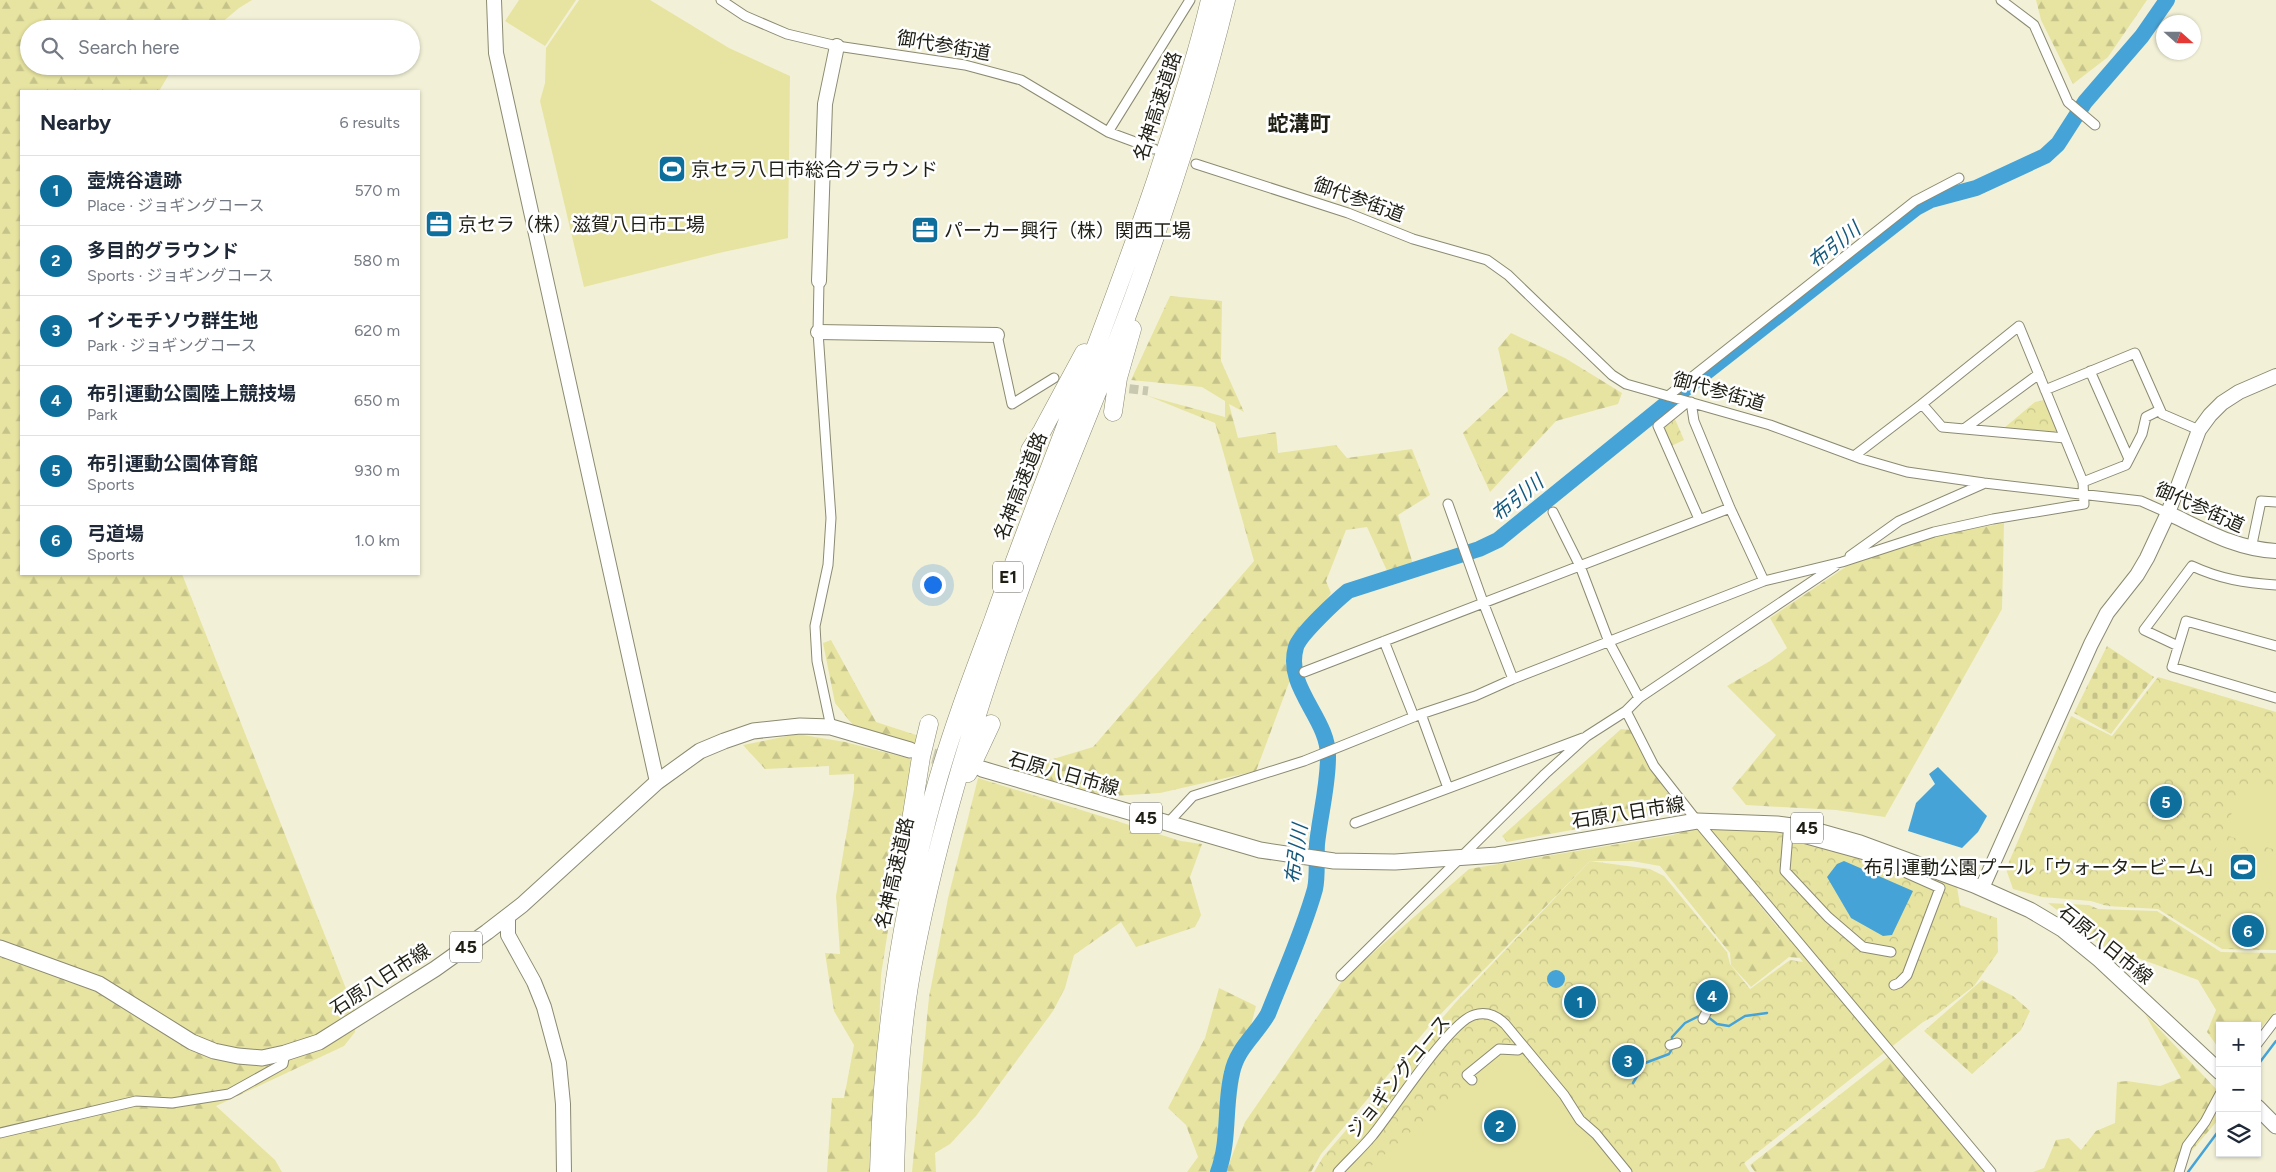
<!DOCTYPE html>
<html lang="en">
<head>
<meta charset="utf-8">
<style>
	:root { --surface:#fff; --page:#f2f2f3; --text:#1f2937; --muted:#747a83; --line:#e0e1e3; --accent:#0e6f9d }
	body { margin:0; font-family:Figtree,"Noto Sans JP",sans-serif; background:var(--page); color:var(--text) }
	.controls { position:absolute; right:15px; bottom:15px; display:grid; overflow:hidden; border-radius:0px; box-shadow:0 1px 4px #0004 }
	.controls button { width:45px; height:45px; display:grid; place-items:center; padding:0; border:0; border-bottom:1px solid var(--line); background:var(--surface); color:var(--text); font:25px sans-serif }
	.compass { position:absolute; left:2156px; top:15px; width:45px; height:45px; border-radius:50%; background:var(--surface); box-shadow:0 1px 4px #0004; rotate:111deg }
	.you { position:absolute; left:932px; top:584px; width:18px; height:18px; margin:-12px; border:4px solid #fff; border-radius:50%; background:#1a73e8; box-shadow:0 0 0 8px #1a73e833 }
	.badge { display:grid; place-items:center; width:32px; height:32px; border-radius:50%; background:var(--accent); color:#fff; font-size:16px; font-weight:700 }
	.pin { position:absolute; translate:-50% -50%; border:2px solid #fff; box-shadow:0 1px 5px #0006 }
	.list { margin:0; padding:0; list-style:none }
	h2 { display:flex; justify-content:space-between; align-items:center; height:65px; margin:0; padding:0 20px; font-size:21px }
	h2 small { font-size:16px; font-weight:400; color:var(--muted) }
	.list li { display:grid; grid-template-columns:32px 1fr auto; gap:15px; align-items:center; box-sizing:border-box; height:70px; padding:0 20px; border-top:1px solid var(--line) }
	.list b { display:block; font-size:19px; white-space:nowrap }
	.list p { margin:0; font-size:16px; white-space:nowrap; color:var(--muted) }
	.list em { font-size:16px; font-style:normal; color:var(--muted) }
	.icon { flex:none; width:28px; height:28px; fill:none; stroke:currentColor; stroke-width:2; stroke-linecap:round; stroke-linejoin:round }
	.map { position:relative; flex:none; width:2276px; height:1172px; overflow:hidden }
	.search { position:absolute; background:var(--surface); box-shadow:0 1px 4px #0004; left:20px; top:20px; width:400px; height:55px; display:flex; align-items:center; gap:12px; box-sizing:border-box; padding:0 18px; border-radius:28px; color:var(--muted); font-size:19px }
	.panel { position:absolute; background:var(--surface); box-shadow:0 1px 4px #0004; left:20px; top:90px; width:400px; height:485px; border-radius:0px }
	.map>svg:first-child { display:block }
	.forest { fill:url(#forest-firs) }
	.cemetery { fill:url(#cemetery-stones) }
	.park { fill:url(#park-crowns) }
	.pitch { fill:#e7e4a1 }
	.water { fill:#46a3d8 }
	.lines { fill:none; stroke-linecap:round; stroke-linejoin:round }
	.stream { stroke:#46a3d8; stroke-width:2.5 }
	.river { stroke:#46a3d8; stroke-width:16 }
	.street-tunnel { stroke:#c8c7b0; stroke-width:9; stroke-dasharray:9 4.5; stroke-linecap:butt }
	.primary-tunnel { stroke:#c8c7b0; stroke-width:15; stroke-dasharray:15 8; stroke-linecap:butt }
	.street-casing { stroke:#8b8a72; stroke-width:11 }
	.secondary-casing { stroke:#8b8a72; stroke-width:16 }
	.primary-casing { stroke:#8b8a72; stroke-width:17 }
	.highway-casing { stroke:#8b8a72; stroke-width:19 }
	.street { stroke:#fff; stroke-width:9 }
	.secondary { stroke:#fff; stroke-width:14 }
	.primary { stroke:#fff; stroke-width:15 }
	.highway { stroke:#fff; stroke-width:18 }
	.labels { text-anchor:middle; stroke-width:5; stroke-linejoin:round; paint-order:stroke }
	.shield { fill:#fff; stroke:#62625b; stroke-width:1 }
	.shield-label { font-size:18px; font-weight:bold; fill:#1f1f15 }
	.street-label { font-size:19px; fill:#1f1f15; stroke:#fff }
	.poi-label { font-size:19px; fill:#1f1f15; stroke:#fff; text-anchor:start }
	.water-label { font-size:20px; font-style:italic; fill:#13597d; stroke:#fff }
	.quarter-label { font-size:21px; font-weight:bold; fill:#1f1f15; stroke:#fff }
</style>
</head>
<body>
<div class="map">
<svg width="2276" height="1172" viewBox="0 0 2276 1172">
	<defs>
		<pattern id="forest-firs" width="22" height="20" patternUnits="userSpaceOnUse" patternTransform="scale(1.25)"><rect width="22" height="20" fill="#e7e4a1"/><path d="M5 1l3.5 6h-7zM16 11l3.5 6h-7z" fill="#c6c38a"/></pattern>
		<pattern id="cemetery-stones" width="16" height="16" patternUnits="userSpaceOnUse" patternTransform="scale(1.25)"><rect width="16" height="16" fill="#e7e4a1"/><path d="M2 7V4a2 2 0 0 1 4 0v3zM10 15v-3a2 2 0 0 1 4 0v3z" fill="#c6c38a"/></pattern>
		<pattern id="park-crowns" width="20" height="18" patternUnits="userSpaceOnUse" patternTransform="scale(1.25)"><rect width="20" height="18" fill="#e7e4a1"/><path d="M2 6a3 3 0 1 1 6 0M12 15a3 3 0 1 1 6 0" fill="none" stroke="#c6c38a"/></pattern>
	</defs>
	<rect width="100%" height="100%" fill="#f2f1d7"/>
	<path class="forest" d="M0 0H252L239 8 214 29H29V66H174L159 91H21V574H182L356 1014 355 1032 344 1046 216 1106 275 1160 282 1172H0Z
		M2036 0H2147L2108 57 2073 84 2041 20Z
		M1170 296 1222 301 1221 361 1244 412 1229 404 1238 438 1276 432 1278 453 1336 445 1347 458 1412 449 1430 495 1398 515 1413 564 1388 573 1367 527 1346 530 1326 581 1331 593 1288 653 1290 680 1256 771 1160 793 1096 797 1013 771 1093 747 1254 561 1215 423 1148 396 1225 417V401L1202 387 1131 380Z
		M1511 333 1565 358 1622 393 1618 404 1556 421 1490 492 1463 433 1508 391 1498 348Z
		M2004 523 2002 609 1885 817 1836 810 1746 805 1732 788 1776 735 1727 686 1770 661 1787 648 1770 618 1847 566 1934 536Z
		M831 640 876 722 919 736 915 743 853 725 835 703 823 643Z
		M1621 729 1631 730 1649 767 1680 810 1507 842 1502 836Z
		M797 734 845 742 911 759 908 802 881 975 874 1172H827L832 1098H844L854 1045 834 1011 825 953 840 954 836 896 854 789V774L829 775V766L765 769 743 745Z
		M978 778 1181 841 1202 844 1190 877 1201 915 1195 927 1136 947 1121 922 1074 955 1065 988 1053 1011 976 1116 950 1144 935 1153 936 1172H912L929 997 948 898Z
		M1697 827 1802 958 1789 957 1751 987 1731 965 1730 953 1660 866 1632 861H1590L1431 1024 1321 1154 1311 1172H1187L1198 1157 1186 1125 1168 1108 1205 1038 1219 988 1256 1006 1241 1064 1227 1169 1245 1122 1344 978 1469 869 1673 835Z
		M2048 903 2089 905 2098 909 2157 911 2221 952 2276 953V1011L2257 1032V1026H2220V1050L2207 1032 2216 1010 2198 980 2135 957 2121 960Z
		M2145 1014 2220 1093V1114L2217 1121 2174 1172H2033L2044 1168 2056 1140 2069 1138 2081 1150 2096 1131 2115 1123 2117 1082 2127 1081 2160 1086 2181 1078Z
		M1888 1057 1984 1172H1755L1750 1165Z"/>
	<path class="cemetery" d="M2107 646 2154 677 2111 734 2074 713Z
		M1982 980 2013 996 2030 1011 2021 1030 1972 1074 1924 1031Z"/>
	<path class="park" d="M2044 400 2058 430 2050 433 2004 428 2035 402Z
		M1675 419 1684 440 1669 447 1663 433 1665 427Z
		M2158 677 2276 712V950L2222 949 2158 909 2107 906 2091 901 2042 897 2013 889 2006 869 2071 716 2112 736Z
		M1708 829 1776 830 1828 840 1957 887 1960 905 1997 918 1998 952 1974 986 1936 1015 1923 1022 1744 1163 1750 1172H1314L1323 1157 1456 1002 1590 861 1650 869 1664 876 1727 952 1730 964 1750 989 1790 960 1803 962Z"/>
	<path class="pitch" d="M519 0H576L545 46 505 21Z
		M579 0H650L729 48 790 76 788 238 719 253 584 287 540 101 545 83 546 48Z
		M2241 782 2276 793V850L2225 835Z
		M2218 843 2276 859V893L2207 875Z
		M2221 913 2276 914V949L2220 947Z
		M1503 1053H1520L1621 1172H1364Z"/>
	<path class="water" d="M1938 767 1987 816 1978 832 1962 848 1908 831 1916 803 1935 784 1929 774Z
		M1844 861 1913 891 1892 935 1883 936 1851 918 1827 877 1837 864Z
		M1547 979a9 9 0 1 1 18 0a9 9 0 1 1-18 0Z"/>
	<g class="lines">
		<path class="stream" d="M1708 1017 1717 1024 1729 1026 1745 1016 1767 1013
			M1672 1042V1037L1685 1023 1703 1014
			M2257 1066 2276 1041
			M1633 1083 1645 1063 1669 1054 1673 1047
			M2188 1172 2220 1129"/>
		<path class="river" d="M1218 1172C1230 1140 1224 1105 1232 1073 1237 1048 1256 1035 1268 1014 1284 973 1303 932 1315 889 1318 875 1316 859 1317 844 1320 815 1328 786 1328 757 1329 718 1284 688 1296 647 1300 634 1337 600 1348 591L1479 549 1498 540 1672 399 1916 208 1931 200 1976 188 2045 156 2058 144 2085 102 2142 36 2167 0"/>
		<path class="street-tunnel" d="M1116 387 1148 391"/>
		<path class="primary-tunnel" d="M911 750 973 767"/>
		<g class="street-casing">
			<path id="street" d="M721 0 745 16 787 34 837 46 965 65 1021 80 1108 132 1154 149
				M2001 0 2034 25 2068 102 2095 125
				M1108 132 1190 0
				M1196 164 1348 213 1413 239 1487 260 1508 275 1612 375 1626 384 1770 425 1862 459 1907 472 1984 483 2141 501 2168 513
				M819 281 818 332 831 518 828 565 815 626 817 661 831 727
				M997 335 1012 404 1054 378
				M2090 371 2129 459
				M2045 390 2135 353 2162 414 2199 430
				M1668 396 1915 201 1959 178
				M1922 404 1942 427 2065 438
				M1964 429 2039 374
				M2083 482 2126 465 2142 434 2146 417 2160 410
				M1448 504 1483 602 1513 679
				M1553 512 1580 566 1609 642 1639 698
				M1699 519 1658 426 1685 404 1691 402 1694 421 1730 508 1764 581
				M2251 549 2261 501 2276 502
				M1850 556 1899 521 1983 484
				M1384 641 1414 717
				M2178 646 2144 630 2192 566C2220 579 2245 583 2276 585
				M2276 646 2186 621 2172 667 2276 698
				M1304 672 1730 508
				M1626 711 1654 766 1697 821 1991 1172
				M1421 714 1448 788
				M1355 823 1583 738
				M1167 824 1193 796 1304 761 1421 714 1475 696 1513 679 1764 581 1842 562 1934 532 1993 519 2084 504 2083 482 2019 326 1922 404 1854 456
				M1891 952 1863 947 1828 917 1785 871 1788 834 1868 856 1940 888 1907 975 1899 983 1894 985
				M1341 976 1545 774 1587 736 1626 711 1639 698 1835 566
				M1703 1019 1707 1011
				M2257 1044 2276 1019
				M1670 1045 1677 1043
				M1472 1080 1467 1075 1499 1049 1518 1050 1522 1047
				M0 1133 136 1101 172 1103 229 1094 283 1064 285 1053
				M1338 1172C1349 1160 1361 1149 1372 1136 1392 1112 1449 1022 1474 1015 1487 1011 1497 1016 1505 1024L1564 1095 1580 1120 1596 1134 1627 1172
				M2179 1172 2187 1146 2205 1122 2220 1094"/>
		</g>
		<g class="secondary-casing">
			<path id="secondary" d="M494 0 496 53 657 782
				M819 281 825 104 837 46
				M818 332 997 335
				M2168 513C2204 530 2236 549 2276 551
				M1982 888 2091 644 2107 613 2137 575 2147 558 2168 513 2199 430 2210 415 2222 403 2239 392 2276 376
				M508 916V935L534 982 544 1007 559 1063 563 1104 564 1172"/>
		</g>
		<g class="primary-casing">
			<path id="primary" d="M982 769 1260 850 1334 861 1395 862 1497 855 1697 821 1777 824 1807 828 1860 843 1974 885 2030 910 2062 929 2100 960 2220 1072
				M0 948 99 984 192 1042 214 1051 238 1056 262 1058 285 1053 319 1042 435 969 487 932 522 905 657 782 700 751 724 741 753 731 800 726 831 727 910 750
				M2257 1107 2276 1126"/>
		</g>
		<g class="highway-casing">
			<path id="highway" d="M1113 412 1118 378 1132 329
				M1030 450 1042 431 1084 353
				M968 773 991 724
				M900 890 921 757 929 724
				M879 1172C882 1042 900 915 935 790 951 732 972 677 993 621 1046 472 1107 326 1157 177 1176 118 1196 60 1210 0
				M895 1172C897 1100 900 1028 914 958 941 817 985 680 1036 546 1069 459 1106 375 1137 288 1171 193 1202 98 1226 0"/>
		</g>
		<use href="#street" class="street"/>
		<use href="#secondary" class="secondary"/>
		<use href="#primary" class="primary"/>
		<use href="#highway" class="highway"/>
	</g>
	<defs>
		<g id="stadium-square" transform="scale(1.4375)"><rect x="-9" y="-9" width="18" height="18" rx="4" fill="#0e6f9d" stroke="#fff"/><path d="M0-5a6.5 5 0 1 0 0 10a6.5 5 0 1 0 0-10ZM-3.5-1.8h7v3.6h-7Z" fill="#fff"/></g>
		<g id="office-square" transform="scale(1.4375)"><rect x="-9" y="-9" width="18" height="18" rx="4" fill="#0e6f9d" stroke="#fff"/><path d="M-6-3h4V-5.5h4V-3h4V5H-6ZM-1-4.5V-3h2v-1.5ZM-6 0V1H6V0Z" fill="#fff"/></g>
	</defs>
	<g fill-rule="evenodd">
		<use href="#stadium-square" x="672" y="169"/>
		<use href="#office-square" x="439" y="224"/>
		<use href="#office-square" x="925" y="230"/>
		<use href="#stadium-square" x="2243" y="867"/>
	</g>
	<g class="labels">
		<g class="shield">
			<rect x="993" y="561.5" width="30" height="31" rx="4"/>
			<rect x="1130" y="802.5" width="32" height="31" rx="4"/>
			<rect x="1791" y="812.5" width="32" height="31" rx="4"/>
			<rect x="450" y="931.5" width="32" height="31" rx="4"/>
		</g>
		<g class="shield-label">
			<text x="1008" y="583">E1</text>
			<text x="1146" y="824">45</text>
			<text x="1807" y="834">45</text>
			<text x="466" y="953">45</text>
		</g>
		<g class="street-label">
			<text transform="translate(944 45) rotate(10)" y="7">御代参街道</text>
			<text transform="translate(1157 106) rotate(-72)" y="7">名神高速道路</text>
			<text transform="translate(1359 199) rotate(20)" y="7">御代参街道</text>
			<text transform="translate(1719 391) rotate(16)" y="7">御代参街道</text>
			<text transform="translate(1020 486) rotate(-69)" y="7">名神高速道路</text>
			<text transform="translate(2200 507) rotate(24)" y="7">御代参街道</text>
			<text transform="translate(1064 773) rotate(16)" y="7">石原八日市線</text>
			<text transform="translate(1628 812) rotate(-9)" y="7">石原八日市線</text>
			<text transform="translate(894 873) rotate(-77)" y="7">名神高速道路</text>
			<text transform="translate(2106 944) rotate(39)" y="7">石原八日市線</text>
			<text transform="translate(380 979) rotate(-33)" y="7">石原八日市線</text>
			<text transform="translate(1398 1076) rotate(-51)" y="7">ジョギングコース</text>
		</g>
		<g class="poi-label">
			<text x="691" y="176">京セラ八日市総合グラウンド</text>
			<text x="458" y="231">京セラ（株）滋賀八日市工場</text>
			<text x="944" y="237">パーカー興行（株）関西工場</text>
			<text x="2224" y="874" text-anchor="end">布引運動公園プール「ウォータービーム」</text>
		</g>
		<g class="water-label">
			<text transform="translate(1834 245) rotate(-39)" y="7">布引川</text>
			<text transform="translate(1517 498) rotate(-39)" y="7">布引川</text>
			<text transform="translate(1296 854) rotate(-82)" y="7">布引川</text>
		</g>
		<g class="quarter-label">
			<text x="1299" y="131">蛇溝町</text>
		</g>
	</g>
</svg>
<div class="controls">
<button>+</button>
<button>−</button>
<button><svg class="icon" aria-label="layers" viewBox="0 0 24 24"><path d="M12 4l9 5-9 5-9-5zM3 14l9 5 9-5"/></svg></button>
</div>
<svg class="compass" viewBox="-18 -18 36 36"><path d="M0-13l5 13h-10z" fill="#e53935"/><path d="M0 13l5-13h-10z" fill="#747a83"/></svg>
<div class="you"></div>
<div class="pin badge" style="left:1580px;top:1002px">1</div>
<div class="pin badge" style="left:1500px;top:1126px">2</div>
<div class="pin badge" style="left:1628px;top:1061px">3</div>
<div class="pin badge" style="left:1712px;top:996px">4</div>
<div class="pin badge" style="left:2166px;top:802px">5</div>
<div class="pin badge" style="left:2248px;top:931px">6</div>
<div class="search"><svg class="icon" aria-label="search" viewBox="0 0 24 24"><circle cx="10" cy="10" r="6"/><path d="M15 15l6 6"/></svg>Search here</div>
<section class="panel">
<h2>Nearby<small>6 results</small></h2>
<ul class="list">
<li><span class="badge">1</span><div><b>壺焼谷遺跡</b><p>Place · ジョギングコース</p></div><em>570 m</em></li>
<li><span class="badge">2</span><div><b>多目的グラウンド</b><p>Sports · ジョギングコース</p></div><em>580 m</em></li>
<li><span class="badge">3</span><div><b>イシモチソウ群生地</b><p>Park · ジョギングコース</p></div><em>620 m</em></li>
<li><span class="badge">4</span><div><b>布引運動公園陸上競技場</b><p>Park</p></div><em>650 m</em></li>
<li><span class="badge">5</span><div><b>布引運動公園体育館</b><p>Sports</p></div><em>930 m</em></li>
<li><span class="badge">6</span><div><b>弓道場</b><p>Sports</p></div><em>1.0 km</em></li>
</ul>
</section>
</div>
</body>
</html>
